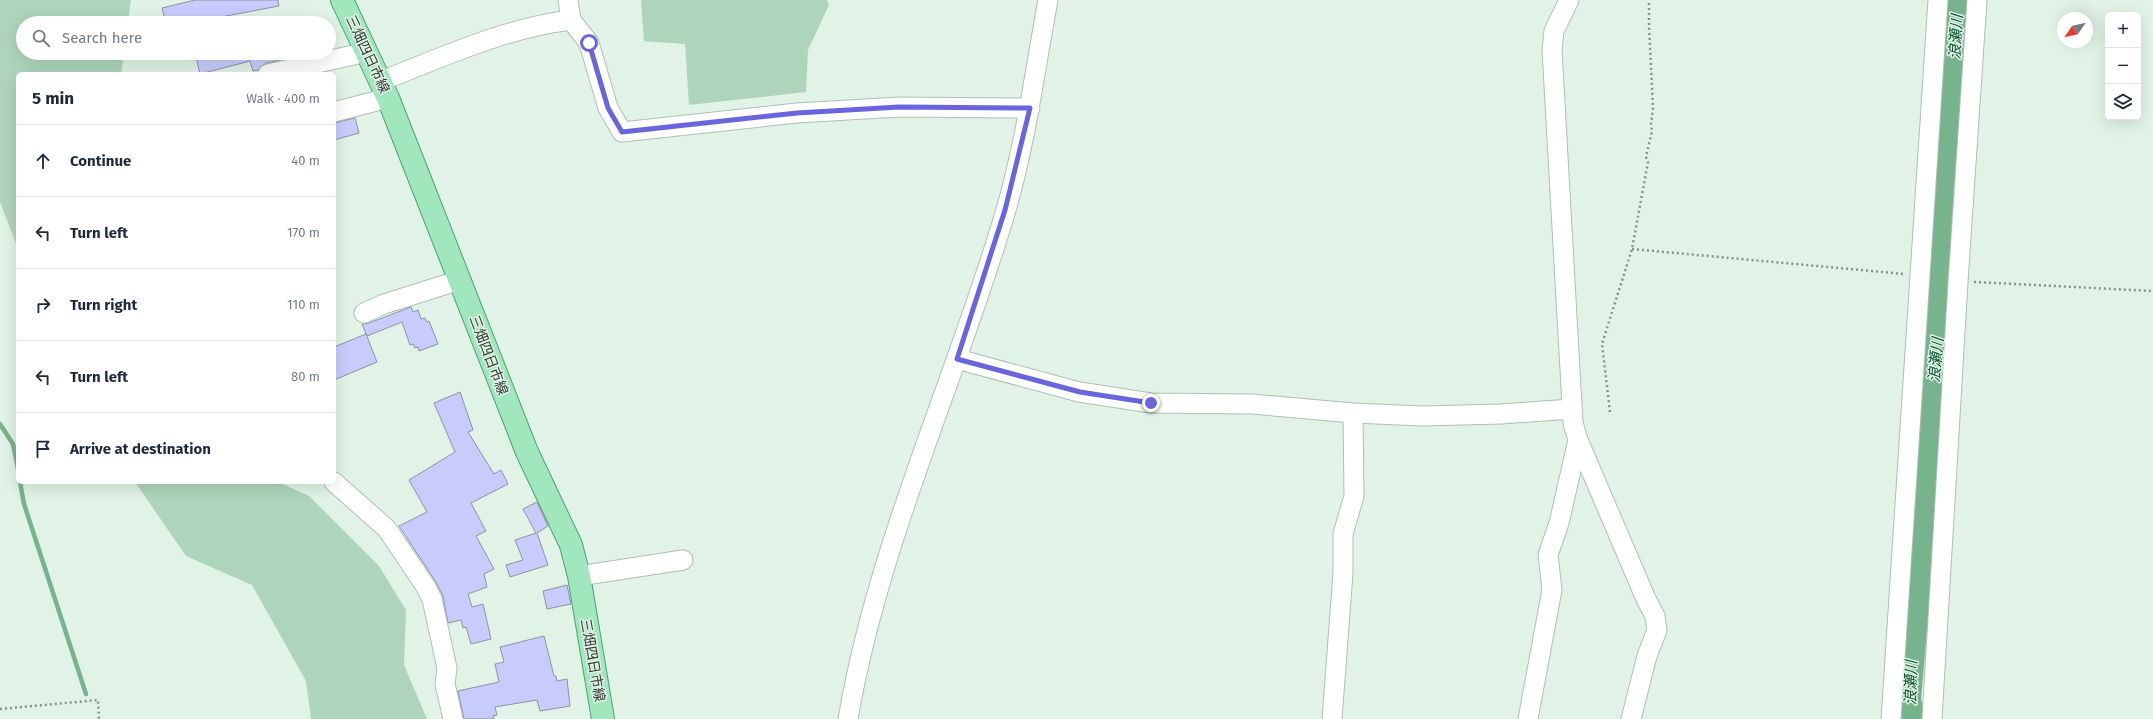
<!DOCTYPE html>
<html lang="en">
<head>
<meta charset="utf-8">
<style>
	:root { --surface:#fff; --page:#f6f6f7; --text:#1f2937; --muted:#747a83; --line:#e0e1e3 }
	body { margin:0; font-family:"Fira Sans","Noto Sans JP",sans-serif; background:var(--page); color:var(--text) }
	.controls { position:absolute; right:12px; top:12px; display:grid; overflow:hidden; border-radius:6px; box-shadow:0 4px 16px #0002 }
	.controls button { width:36px; height:36px; display:grid; place-items:center; padding:0; border:0; border-bottom:1px solid var(--line); background:var(--surface); color:var(--text); font:20px sans-serif }
	.compass { position:absolute; left:2057px; top:12px; width:36px; height:36px; border-radius:50%; background:var(--surface); box-shadow:0 4px 16px #0002; rotate:236deg }
	.stop { position:absolute; width:12px; height:12px; margin:-9px; border:3px solid #6a65de; border-radius:50%; background:#fff }
	.stop.end { background:#6a65de; border-color:#fff; box-shadow:0 1px 4px #0008 }
	.list { margin:0; padding:0; list-style:none }
	h2 { display:flex; justify-content:space-between; align-items:center; height:52px; margin:0; padding:0 16px; font-size:17px }
	h2 small { font-size:13px; font-weight:400; color:var(--muted) }
	.list li { display:grid; grid-template-columns:26px 1fr auto; gap:12px; align-items:center; box-sizing:border-box; height:72px; padding:0 16px; border-top:1px solid var(--line) }
	.list b { display:block; font-size:15px; white-space:nowrap }
	.list em { font-size:13px; font-style:normal; color:var(--muted) }
	.icon { flex:none; width:22px; height:22px; fill:none; stroke:currentColor; stroke-width:2; stroke-linecap:round; stroke-linejoin:round }
	.map { position:relative; flex:none; width:2153px; height:719px; overflow:hidden }
	.search { position:absolute; background:var(--surface); box-shadow:0 4px 16px #0002; left:16px; top:16px; width:320px; height:44px; display:flex; align-items:center; gap:10px; box-sizing:border-box; padding:0 14px; border-radius:22px; color:var(--muted); font-size:15px }
	.panel { position:absolute; background:var(--surface); box-shadow:0 4px 16px #0002; left:16px; top:72px; width:320px; height:412px; border-radius:6px }
	.map>svg:first-child { display:block }
	.green { fill:#aed5bb }
	.lines { fill:none; stroke-linecap:round; stroke-linejoin:round }
	.stream { stroke:#77b38d; stroke-width:4.5 }
	.river { stroke:#77b38d; stroke-width:28 }
	.building { fill:#c8ccfc; stroke:#8f91a4 }
	.minor-casing { stroke:#aec0b3; stroke-width:21 }
	.major-casing { stroke:#509f71; stroke-width:24 }
	.path { stroke:#859289; stroke-width:2.5; stroke-dasharray:2 3; stroke-linecap:butt }
	.minor { stroke:#fff; stroke-width:19 }
	.major { stroke:#a0e7be; stroke-width:22 }
	.route { stroke:#6a65de; stroke-width:5 }
	.labels { text-anchor:middle; stroke-width:3; stroke-linejoin:round; paint-order:stroke }
	.street-label { font-size:14px; fill:#313833; stroke:#e0f3e6 }
	.water-label { font-size:15px; font-style:italic; fill:#004e2a; stroke:#e0f3e6 }
</style>
</head>
<body>
<div class="map">
<svg width="2153" height="719" viewBox="0 0 2153 719">
	<rect width="100%" height="100%" fill="#e0f3e6"/>
	<path class="green" d="M0 0H131L128 23H23V53H124L121 74H18V249L0 202Z
		M641 0H827L829 5 808 50 806 92 689 105 685 44 644 41Z
		M135 482H278L309 496 379 566 406 610 404 665 427 719H311L306 681 252 585 186 556Z"/>
	<g class="lines">
		<path class="stream" d="M0 424 13 444 18 469
			M20 482 24 504 86 694"/>
		<path class="river" d="M1912 719 1907 700 1942 287 1958 0"/>
	</g>
	<path class="building" d="M195 0H278L279 6 190 23H166L162 8Z
		M195 53H306V54L266 63 258 70 253 71 250 61 200 74Z
		M355 118 359 133 334 140V123Z
		M411 307 413 312 418 310 421 319 425 318 427 322 429 321 438 344 419 351 418 347 415 348 413 344 410 345 402 322 367 336 362 324 369 323Z
		M366 334 377 362 334 380V347Z
		M460 392 473 430 468 432 494 474 501 470 508 484 471 503 486 531 476 536 494 569 484 574 487 587 468 594 472 607 483 604 491 639 471 644 466 627 463 628 461 620 448 623 443 596 436 582 399 526 427 512 409 480 455 452 434 403Z
		M537 502 548 526 537 533 548 565 510 577 506 565 523 560 515 540 536 533 523 509Z
		M567 585 571 604 547 609 543 591Z
		M544 636 554 676H556L557 681 567 679 570 706 540 711 537 700 495 707 497 715 493 716 494 719H464L458 691 499 682 495 664 504 662 500 647Z"/>
	<g class="lines">
		<g class="minor-casing">
			<path id="minor" d="M568 0 571 20 589 43 608 108 622 132 797 113 899 107 1030 108
				M1569 0 1554 31 1552 50 1573 423 1578 440 1646 599 1655 616 1657 630 1647 656 1631 719
				M268 74 367 52
				M381 81C443 57 505 28 571 20
				M334 112 388 98
				M364 313 384 304 460 280
				M957 359 1079 392 1151 403 1252 404 1353 413 1423 416 1501 414 1572 409
				M334 482 387 529 426 587 432 599 447 668 445 684 453 719
				M579 576 683 560
				M848 719C878 543 956 380 1006 210 1026 141 1035 70 1048 0
				M1332 719 1343 573V534L1354 496 1353 413
				M1528 719 1552 590 1548 555 1559 523 1578 440
				M1891 719 1938 0
				M1932 719 1958 282 1977 0"/>
		</g>
		<g class="major-casing">
			<path id="major" d="M342 0 388 98 527 452 571 545 579 576 603 719"/>
		</g>
		<path class="path" d="M1632 249 1904 274
			M1974 282 2153 291
			M1610 412 1602 344 1632 249 1648 162 1646 157 1652 131 1651 124 1653 108 1649 25V0
			M0 709 98 700 99 719"/>
		<use href="#minor" class="minor"/>
		<use href="#major" class="major"/>
	</g>
	<g class="lines">
		<path class="route" d="M589 43 608 108 622 132 797 113 899 107 1030 108 1005 210 957 359 1080 392 1151 403"/>
	</g>
	<g class="labels">
		<g class="street-label">
			<text transform="translate(368 54) rotate(65)" y="5">三畑四日市線</text>
			<text transform="translate(489 355) rotate(69)" y="5">三畑四日市線</text>
			<text transform="translate(593 660) rotate(80)" y="5">三畑四日市線</text>
		</g>
		<g class="water-label">
			<text transform="translate(1956 37) rotate(-87)" y="5">浪瀬川</text>
			<text transform="translate(1936 360) rotate(-85)" y="5">浪瀬川</text>
			<text transform="translate(1911 683) rotate(-89)" y="5">浪瀬川</text>
		</g>
	</g>
</svg>
<div class="controls">
<button>+</button>
<button>−</button>
<button><svg class="icon" aria-label="layers" viewBox="0 0 24 24"><path d="M12 4l9 5-9 5-9-5zM3 14l9 5 9-5"/></svg></button>
</div>
<svg class="compass" viewBox="-18 -18 36 36"><path d="M0-13l5 13h-10z" fill="#e53935"/><path d="M0 13l5-13h-10z" fill="#747a83"/></svg>
<div class="stop" style="left:589px;top:43px"></div>
<div class="stop end" style="left:1151px;top:403px"></div>
<div class="search"><svg class="icon" aria-label="search" viewBox="0 0 24 24"><circle cx="10" cy="10" r="6"/><path d="M15 15l6 6"/></svg>Search here</div>
<section class="panel">
<h2>5 min<small>Walk · 400 m</small></h2>
<ul class="list">
<li><svg class="icon" aria-label="ahead" viewBox="0 0 24 24"><path d="M12 20V5M6 11l6-6 6 6"/></svg><div><b>Continue</b></div><em>40 m</em></li>
<li><svg class="icon" aria-label="left" viewBox="0 0 24 24"><path d="M17 20v-9H6M10 6l-5 5 5 5"/></svg><div><b>Turn left</b></div><em>170 m</em></li>
<li><svg class="icon" aria-label="right" viewBox="0 0 24 24"><path d="M7 20v-9h11M14 6l5 5-5 5"/></svg><div><b>Turn right</b></div><em>110 m</em></li>
<li><svg class="icon" aria-label="left" viewBox="0 0 24 24"><path d="M17 20v-9H6M10 6l-5 5 5 5"/></svg><div><b>Turn left</b></div><em>80 m</em></li>
<li><svg class="icon" aria-label="arrive" viewBox="0 0 24 24"><path d="M6 21V4h12l-3 4 3 4H6"/></svg><div><b>Arrive at destination</b></div></li>
</ul>
</section>
</div>
</body>
</html>
